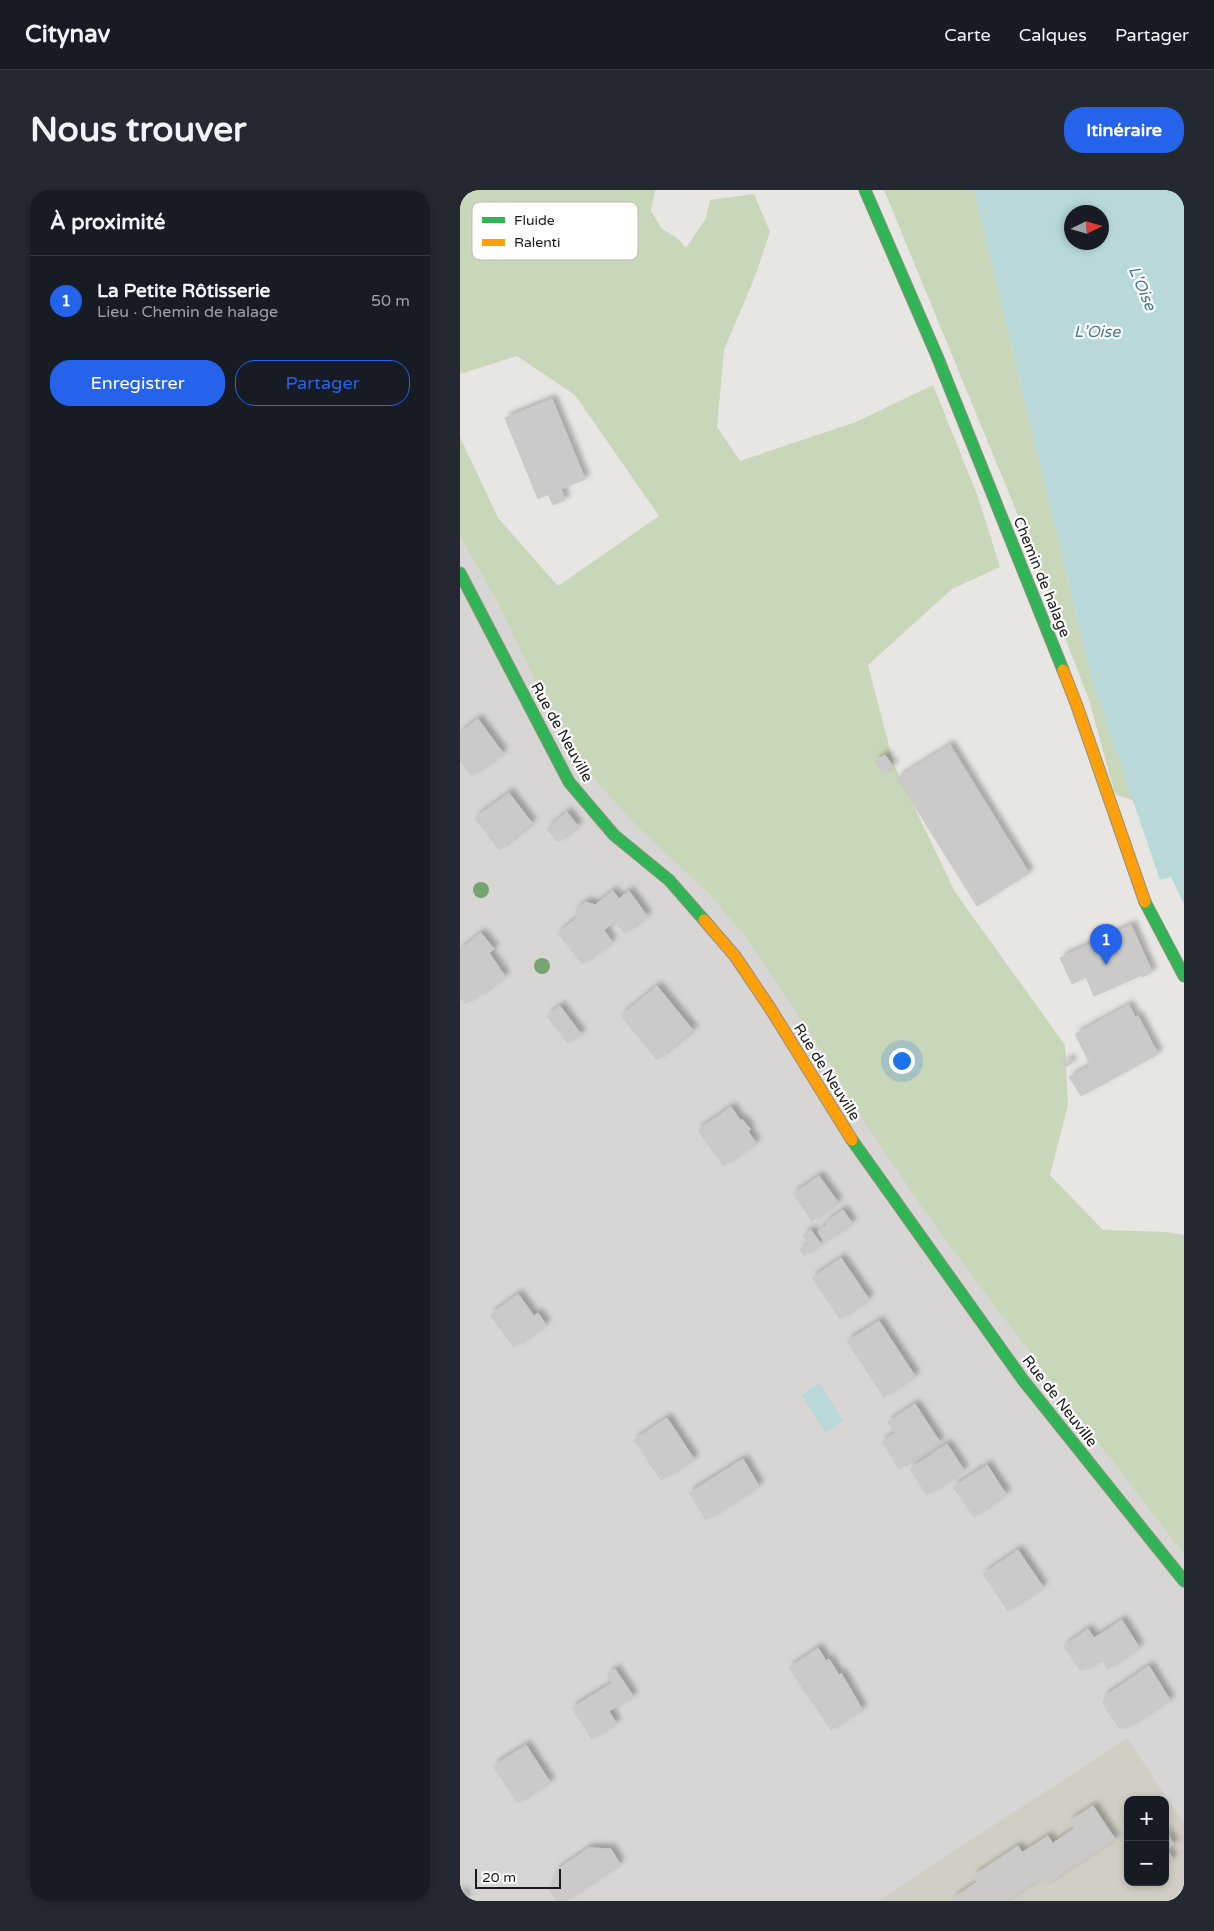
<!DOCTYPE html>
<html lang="fr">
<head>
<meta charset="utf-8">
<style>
	:root { --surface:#171b24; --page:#242831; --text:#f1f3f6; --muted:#9ea1a6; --line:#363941; --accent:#2563eb }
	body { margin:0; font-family:"Varela Round",sans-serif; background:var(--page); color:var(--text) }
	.controls { position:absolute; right:15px; bottom:15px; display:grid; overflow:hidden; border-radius:10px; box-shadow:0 2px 8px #0003 }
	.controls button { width:45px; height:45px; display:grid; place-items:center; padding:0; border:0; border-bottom:1px solid var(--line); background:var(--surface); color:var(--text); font:25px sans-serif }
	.compass { position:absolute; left:604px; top:15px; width:45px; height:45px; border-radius:50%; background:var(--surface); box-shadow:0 2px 8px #0003; rotate:85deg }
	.scale { position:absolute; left:15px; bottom:12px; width:86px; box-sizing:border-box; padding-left:5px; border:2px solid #1a1a1a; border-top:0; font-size:14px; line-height:18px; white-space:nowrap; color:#1a1a1a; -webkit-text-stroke:4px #fff; paint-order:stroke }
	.you { position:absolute; left:441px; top:870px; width:18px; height:18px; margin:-12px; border:4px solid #fff; border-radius:50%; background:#1a73e8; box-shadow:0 0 0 8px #1a73e833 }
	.badge { display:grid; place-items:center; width:32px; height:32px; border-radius:50%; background:var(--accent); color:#fff; font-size:16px; font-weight:700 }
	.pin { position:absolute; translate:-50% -41px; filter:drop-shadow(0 1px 2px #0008) }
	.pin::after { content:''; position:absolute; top:26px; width:18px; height:15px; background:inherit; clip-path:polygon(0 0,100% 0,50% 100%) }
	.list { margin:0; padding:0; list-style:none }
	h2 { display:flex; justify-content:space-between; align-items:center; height:65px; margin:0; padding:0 20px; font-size:21px }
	h2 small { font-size:16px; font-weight:400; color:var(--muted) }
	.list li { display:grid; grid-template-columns:32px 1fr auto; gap:15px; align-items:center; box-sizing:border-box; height:90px; padding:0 20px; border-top:1px solid var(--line) }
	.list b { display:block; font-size:19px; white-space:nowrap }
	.list p { margin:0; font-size:16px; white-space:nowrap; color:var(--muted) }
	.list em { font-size:16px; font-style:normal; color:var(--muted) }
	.actions { display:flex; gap:10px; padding:15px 20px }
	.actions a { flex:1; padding:11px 0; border:1px solid var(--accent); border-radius:20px; text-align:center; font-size:18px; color:var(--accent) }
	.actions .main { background:var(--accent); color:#fff }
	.map { position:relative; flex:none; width:724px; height:1711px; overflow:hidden; border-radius:20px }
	header { display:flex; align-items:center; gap:30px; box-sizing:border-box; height:70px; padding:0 25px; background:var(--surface); border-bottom:1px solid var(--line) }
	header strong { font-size:24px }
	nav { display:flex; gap:28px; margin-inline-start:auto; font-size:18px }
	.intro { display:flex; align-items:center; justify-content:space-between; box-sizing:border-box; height:120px; padding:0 30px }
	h1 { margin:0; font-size:35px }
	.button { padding:12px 22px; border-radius:20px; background:var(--accent); color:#fff; font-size:18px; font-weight:700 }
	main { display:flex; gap:30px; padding:0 30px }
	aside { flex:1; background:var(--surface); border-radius:20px; box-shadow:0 2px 8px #0003 }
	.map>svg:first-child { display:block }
	.residential { fill:#d7d6d5; fill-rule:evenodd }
	.construction { fill:#d1cfc5; fill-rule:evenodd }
	.forest { fill:#c8d6ba }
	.water { fill:#b8d8da; fill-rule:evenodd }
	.building { fill:#cccac8; stroke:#cbc7c5; filter:url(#shadow) }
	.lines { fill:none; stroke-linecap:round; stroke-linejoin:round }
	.fast-casing { stroke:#918f7d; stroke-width:13 }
	.slow-casing { stroke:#918f7d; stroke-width:13 }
	.fast { stroke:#30b455; stroke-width:11 }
	.slow { stroke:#ff9f0a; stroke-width:11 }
	.tree { fill:#76a471 }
	.labels { text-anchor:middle; stroke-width:4.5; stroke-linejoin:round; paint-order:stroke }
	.street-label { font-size:15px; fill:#1a1a1a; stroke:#fff }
	.water-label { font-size:16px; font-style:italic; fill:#497994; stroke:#fff }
	.key { fill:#fff; stroke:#bababa; stroke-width:1 }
	.key-label { font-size:14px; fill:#1a1a1a }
</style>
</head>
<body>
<header>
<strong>Citynav</strong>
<nav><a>Carte</a><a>Calques</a><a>Partager</a></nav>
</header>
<div class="intro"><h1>Nous trouver</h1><a class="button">Itinéraire</a></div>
<main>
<aside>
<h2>À proximité<small></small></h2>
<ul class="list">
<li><span class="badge">1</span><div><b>La Petite Rôtisserie</b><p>Lieu · Chemin de halage</p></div><em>50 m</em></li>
</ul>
<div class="actions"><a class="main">Enregistrer</a><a>Partager</a></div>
</aside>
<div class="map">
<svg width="724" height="1711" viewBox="0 0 724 1711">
	<defs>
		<filter id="shadow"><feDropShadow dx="4.5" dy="-4.5" stdDeviation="2.5" flood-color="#0004"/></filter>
	</defs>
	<rect width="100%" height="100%" fill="#e8e6e3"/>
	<path class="residential" d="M0 347 34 406 87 514 119 572 249 704 284 744 365 866 394 916 536 1118 724 1365V1711H0ZM668 1610H705V1692H668Z"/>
	<path class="construction" d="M667 1548 724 1634V1711H418ZM668 1610H705V1692H668Z"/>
	<path class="forest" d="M0 0H195L191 21 201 38 217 48 226 58 246 28 250 10 294 4 310 42 296 84 264 160 257 237 280 271 396 232 473 195 518 307 540 377 492 399 408 475 434 575 495 702 605 855 608 915 590 985 643 1040 707 1042 724 1045V1365L536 1118 464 1020 394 916 365 866 284 745 249 704 175 634 119 572 87 514 34 406 0 347V247L38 328 98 396 199 326 115 205 57 166 0 184Z
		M424 0H514L633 493 675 611 655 604 629 510 553 313Z"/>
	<path class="water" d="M514 0H724V714L711 687 700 690 633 493ZM612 22H642V52H612Z
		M359 1193 383 1231 366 1243 342 1205Z"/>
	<path class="building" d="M92 209 125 289 101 299 105 310 93 315 88 304 78 309 45 228Z
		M18 529 43 563 12 586 0 570V543Z
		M490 555 569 683 517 716 437 588Z
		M425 565 433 576 423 583 415 571Z
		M49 603 72 633 39 660 15 628Z
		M107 622 118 636 98 652 87 639Z
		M153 701 159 709 141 723 135 715Z
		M169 701 187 726 164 743 155 731 144 740 152 752 122 774 98 743 117 728 116 719 126 712 135 715 141 723Z
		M671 735 692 782 683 787 682 785 634 806 626 787 612 794 600 768Z
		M21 743 34 759 29 763 45 786 18 807 0 783V760Z
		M0 783 17 805 6 814 0 807Z
		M197 796 233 840 197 870 161 826Z
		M669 815 675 827 678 826 698 864 621 906 609 887 637 872 621 841Z
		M100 816 121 844 107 853 87 826Z
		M621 841 637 872 631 876 615 844Z
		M610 869 612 873 605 877 603 873Z
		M271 917 294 950 261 973 238 940Z
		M282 929 290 939 288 942 280 931Z
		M294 950 296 953 263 976 261 973Z
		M359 986 378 1012 352 1031 333 1004Z
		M383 1020 392 1033 364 1052 358 1041 367 1035 366 1032Z
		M351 1040 361 1054 344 1066 340 1059 348 1054 343 1046Z
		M381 1068 409 1109 380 1129 352 1088Z
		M58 1104 74 1126 78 1123 86 1135 54 1157 30 1125Z
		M419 1131 455 1186 424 1207 387 1151Z
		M455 1214 480 1252 439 1279 422 1252 435 1243 428 1232Z
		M207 1228 234 1269 201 1290 174 1250Z
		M487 1254 504 1280 467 1305 450 1279Z
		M283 1269 299 1296 246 1330 229 1303Z
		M527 1275 546 1304 514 1327 493 1297Z
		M558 1360 583 1397 548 1421 523 1384Z
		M662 1430 679 1457 648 1479 642 1470 626 1479 620 1480 604 1456 628 1439 634 1448Z
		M358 1458 366 1471 369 1469 379 1485 381 1483 402 1519 371 1540 329 1478Z
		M689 1476 710 1510 667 1538H659L643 1514 645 1506Z
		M155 1479 173 1506 164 1512 147 1485Z
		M152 1493 164 1512 149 1521 156 1533 132 1549 112 1518Z
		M66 1555 90 1592 58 1613 33 1576Z
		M633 1616 655 1649 631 1665 609 1631Z
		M614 1639 631 1665 609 1679 593 1653Z
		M705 1640 714 1654 706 1659 713 1669 705 1675Z
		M588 1646 609 1679 584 1696 563 1662Z
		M558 1656 580 1689 546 1711H529L513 1686Z
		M129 1658 151 1659 160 1674 105 1711H97L89 1700 97 1680Z
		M517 1692 529 1711H494L492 1709Z
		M0 1699 7 1708 3 1711H0Z"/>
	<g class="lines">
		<g class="fast-casing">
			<path id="fast" d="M405 0 477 166 603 480
				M0 383 109 592 154 645 209 690 244 730
				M685 712 724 786
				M392 950 563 1190 724 1391"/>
		</g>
		<g class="slow-casing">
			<path id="slow" d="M603 480 617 516 685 712
				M244 730 275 766 310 818 392 950"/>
		</g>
		<use href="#fast" class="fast"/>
		<use href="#slow" class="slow"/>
	</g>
	<g class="tree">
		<circle cx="21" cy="700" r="8"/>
		<circle cx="82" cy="776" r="8"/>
	</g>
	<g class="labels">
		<g class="street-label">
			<text transform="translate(582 387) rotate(68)" y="5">Chemin de halage</text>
			<text transform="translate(102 542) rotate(61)" y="5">Rue de Neuville</text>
			<text transform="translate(367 882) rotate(58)" y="5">Rue de Neuville</text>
			<text transform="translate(600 1211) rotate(52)" y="5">Rue de Neuville</text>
		</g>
		<g class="water-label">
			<text transform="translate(683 98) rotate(67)" y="6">L'Oise</text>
			<text x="637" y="147">L’Oise</text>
		</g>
	</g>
	<rect x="12" y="12" width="166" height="58" rx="8" class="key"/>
	<rect x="22" y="27" width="23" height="6" fill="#30b455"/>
	<rect x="22" y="49" width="23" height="7" fill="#ff9f0a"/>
	<g class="key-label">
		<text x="54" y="35">Fluide</text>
		<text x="54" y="57">Ralenti</text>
	</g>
</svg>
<div class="controls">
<button>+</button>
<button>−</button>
</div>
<svg class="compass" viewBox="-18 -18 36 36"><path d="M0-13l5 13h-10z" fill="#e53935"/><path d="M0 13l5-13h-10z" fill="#9ea1a6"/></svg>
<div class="scale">20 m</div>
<div class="you"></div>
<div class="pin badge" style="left:646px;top:775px">1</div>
</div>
</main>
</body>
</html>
